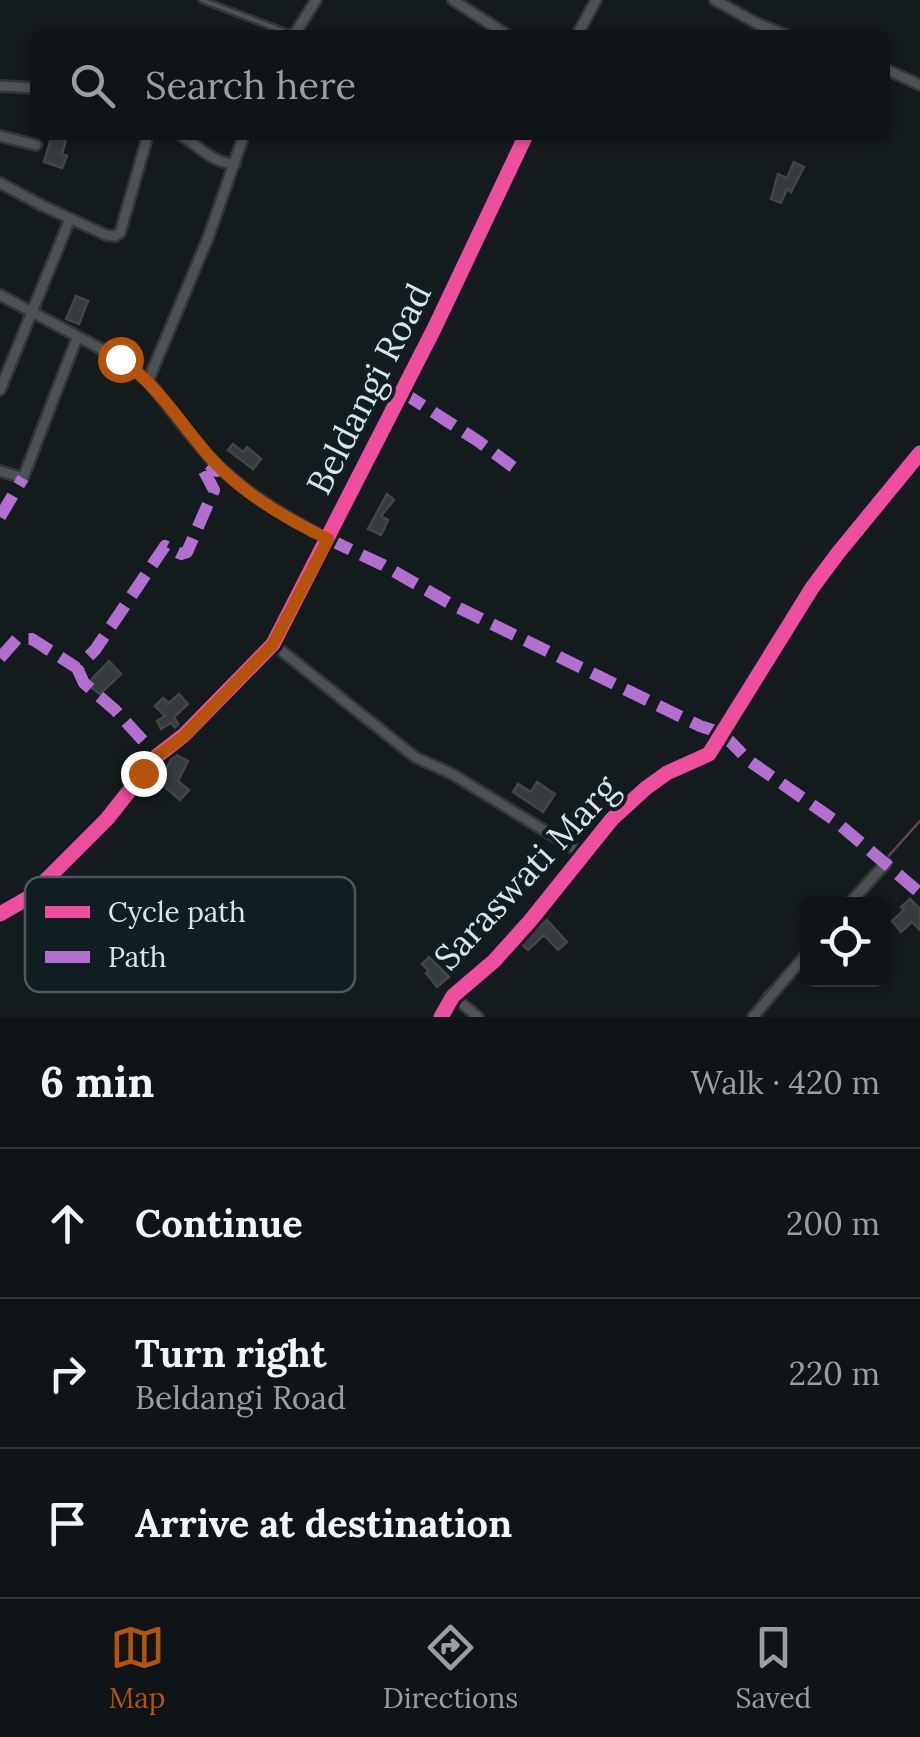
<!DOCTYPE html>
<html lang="en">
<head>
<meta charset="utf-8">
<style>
	:root { --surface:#0f1416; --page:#181d1f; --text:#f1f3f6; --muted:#9b9ea1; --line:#2f3335; --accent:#b45309 }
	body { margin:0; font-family:Lora,serif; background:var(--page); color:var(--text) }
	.controls { position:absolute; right:30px; bottom:30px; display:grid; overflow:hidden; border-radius:15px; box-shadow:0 2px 8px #0004 }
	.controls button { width:90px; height:90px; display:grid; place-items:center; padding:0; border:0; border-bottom:2px solid var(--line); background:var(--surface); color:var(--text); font:50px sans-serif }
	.stop { position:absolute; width:30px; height:30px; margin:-22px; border:8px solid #b45309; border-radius:50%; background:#fff }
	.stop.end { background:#b45309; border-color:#fff; box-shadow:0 2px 10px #0008 }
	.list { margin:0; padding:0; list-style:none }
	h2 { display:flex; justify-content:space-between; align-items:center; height:130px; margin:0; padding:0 40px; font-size:42px }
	h2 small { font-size:32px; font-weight:400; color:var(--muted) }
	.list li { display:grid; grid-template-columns:65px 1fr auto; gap:30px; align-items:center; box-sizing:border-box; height:150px; padding:0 40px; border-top:2px solid var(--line) }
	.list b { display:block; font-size:38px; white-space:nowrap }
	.list p { margin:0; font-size:32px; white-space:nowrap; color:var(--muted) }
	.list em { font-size:32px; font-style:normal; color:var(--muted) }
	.icon { flex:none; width:55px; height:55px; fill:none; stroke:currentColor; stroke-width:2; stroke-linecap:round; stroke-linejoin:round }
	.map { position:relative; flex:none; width:920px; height:1017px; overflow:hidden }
	.search { position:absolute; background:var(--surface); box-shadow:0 2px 8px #0004; left:30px; right:30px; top:30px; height:110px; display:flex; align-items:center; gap:25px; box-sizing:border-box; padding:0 35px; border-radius:15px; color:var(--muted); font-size:38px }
	.sheet { height:580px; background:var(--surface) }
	nav { display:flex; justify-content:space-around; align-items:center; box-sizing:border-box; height:140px; border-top:2px solid var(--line); background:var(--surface); font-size:28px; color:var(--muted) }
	nav a { display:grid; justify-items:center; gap:5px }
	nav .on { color:var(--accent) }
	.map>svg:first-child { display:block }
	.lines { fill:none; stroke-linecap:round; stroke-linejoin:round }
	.stream { stroke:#6e3e57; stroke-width:2.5 }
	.building { fill:#363c3d; stroke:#414648; stroke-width:2.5 }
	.lane-casing { stroke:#313638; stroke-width:9 }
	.street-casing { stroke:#313638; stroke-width:14 }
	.lane { stroke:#4d5354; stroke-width:4 }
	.street { stroke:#4d5354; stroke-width:9 }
	.quiet { stroke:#b36fd0; stroke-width:12; stroke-dasharray:25 12; stroke-linecap:butt }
	.cycleway-casing { stroke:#101e21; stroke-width:21 }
	.cycleway { stroke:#ef4d9e; stroke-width:15 }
	.route { stroke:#b45309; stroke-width:12 }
	.labels { text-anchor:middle; stroke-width:8; stroke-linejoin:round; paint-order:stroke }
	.street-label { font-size:35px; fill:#dce5e8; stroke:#101e21 }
	.key { fill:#101e21; stroke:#4d5a5d; stroke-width:2.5 }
	.key-label { font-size:28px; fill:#dce5e8 }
</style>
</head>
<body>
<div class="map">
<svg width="920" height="1017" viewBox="0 0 920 1017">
	<rect width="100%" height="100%" fill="#141b1d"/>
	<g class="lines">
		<path class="stream" d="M885 860 920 821
			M756 1007 765 993 789 967"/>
	</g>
	<path class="building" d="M52 135 66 140 62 154 67 156 62 168 44 162Z
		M794 162 804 167 791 192 787 189 781 203 771 199 778 174 787 178Z
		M76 296 88 301 79 324 66 319Z
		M233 444 243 452 247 447 261 459 253 469 228 450Z
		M387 494 394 500 381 516 388 520 381 535 368 529Z
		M109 661 121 674 100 694 87 684Z
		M179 694 188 704 174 717 180 727 177 730 171 723 161 729 157 721 165 716 155 706 163 698 169 703Z
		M174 754 188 761 178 781 189 790 180 800 152 776 159 769 164 773Z
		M537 782 555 794 543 812 513 792 518 784 531 792Z
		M910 899 920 909V930L912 922 901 932 892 921 904 910 901 907Z
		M547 920 567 942 558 950 544 935 528 950 521 943Z
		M429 957 449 977 437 987 426 973 429 971 422 964Z"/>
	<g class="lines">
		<g class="lane-casing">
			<path id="lane" d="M202 0 291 34"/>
		</g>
		<g class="street-casing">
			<path id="street" d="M453 0 507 35
				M715 0 758 24 786 35
				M294 35 316 0
				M577 35 596 0
				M885 69 920 85
				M0 86 35 88
				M181 135C198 146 214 164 235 164
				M0 136 36 145
				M0 183 43 206 106 235 115 236 120 233 148 135
				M0 295 120 359 148 381C169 407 189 435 212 460 245 493 286 518 328 539
				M148 381 208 238 244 135
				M0 390 70 219
				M0 471 23 478 77 338
				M273 644 415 757 452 774 583 854
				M849 904 886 863
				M0 914 28 898 107 819 157 756 184 735 273 644 434 329 526 135
				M453 996 478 1017
				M441 1017 453 996 494 961 530 921 612 819 646 788 667 773 709 754 812 588 838 553 920 453
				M753 1017 808 952"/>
		</g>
		<use href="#lane" class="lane"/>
		<use href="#street" class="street"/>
		<path class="quiet" d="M402 392 478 441 513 467
			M0 517 23 478
			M328 539 383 565 449 603 700 726 722 733 748 760 834 820 920 893
			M0 658 17 639H32L77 668 95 650 165 546 181 554 187 552 214 490 202 467 208 464 217 471 222 469
			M77 668 84 683 115 710 157 756"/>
		<g class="cycleway-casing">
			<path id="cycleway" d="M0 914 28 898 107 819 157 756 184 735 273 644 434 329 526 135
				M441 1017 453 996 494 961 530 921 612 819 646 788 667 773 709 754 812 588 838 553 920 453"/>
		</g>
		<use href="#cycleway" class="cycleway"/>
	</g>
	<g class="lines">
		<path class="route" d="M120 359C157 384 179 421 208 455 240 492 285 518 328 539L273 644 184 736 157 756 143 773"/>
	</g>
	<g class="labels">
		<g class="street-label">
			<text transform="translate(369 389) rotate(-63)" y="12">Beldangi Road</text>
			<text transform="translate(526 873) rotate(-47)" y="12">Saraswati Marg</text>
		</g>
	</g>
	<rect x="25" y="877" width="330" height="115" rx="15" class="key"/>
	<rect x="45" y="906" width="45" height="12" fill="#ef4d9e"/>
	<rect x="45" y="951" width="45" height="12" fill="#b36fd0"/>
	<g class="key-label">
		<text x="108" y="922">Cycle path</text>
		<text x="108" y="967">Path</text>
	</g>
</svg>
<div class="controls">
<button><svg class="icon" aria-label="locate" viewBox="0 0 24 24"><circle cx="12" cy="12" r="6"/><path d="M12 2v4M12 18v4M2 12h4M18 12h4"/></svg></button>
</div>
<div class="stop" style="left:120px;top:359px"></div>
<div class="stop end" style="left:143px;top:773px"></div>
<div class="search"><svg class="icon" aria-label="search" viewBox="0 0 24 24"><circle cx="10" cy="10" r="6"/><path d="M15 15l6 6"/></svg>Search here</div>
</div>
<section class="sheet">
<h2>6 min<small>Walk · 420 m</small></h2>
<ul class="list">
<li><svg class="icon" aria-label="ahead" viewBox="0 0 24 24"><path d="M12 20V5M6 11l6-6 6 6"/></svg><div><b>Continue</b></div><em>200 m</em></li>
<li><svg class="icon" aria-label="right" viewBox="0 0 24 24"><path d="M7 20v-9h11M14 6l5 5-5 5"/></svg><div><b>Turn right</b><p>Beldangi Road</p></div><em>220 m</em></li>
<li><svg class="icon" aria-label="arrive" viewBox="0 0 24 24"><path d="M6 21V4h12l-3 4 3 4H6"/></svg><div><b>Arrive at destination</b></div></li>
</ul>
</section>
<nav>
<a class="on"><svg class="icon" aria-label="map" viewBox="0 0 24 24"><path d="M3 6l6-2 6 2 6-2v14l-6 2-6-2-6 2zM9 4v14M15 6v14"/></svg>Map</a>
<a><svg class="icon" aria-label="directions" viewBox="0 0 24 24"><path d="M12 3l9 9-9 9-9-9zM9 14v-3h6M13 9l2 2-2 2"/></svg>Directions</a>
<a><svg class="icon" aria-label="saved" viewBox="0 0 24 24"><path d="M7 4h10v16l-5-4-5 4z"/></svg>Saved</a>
</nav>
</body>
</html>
